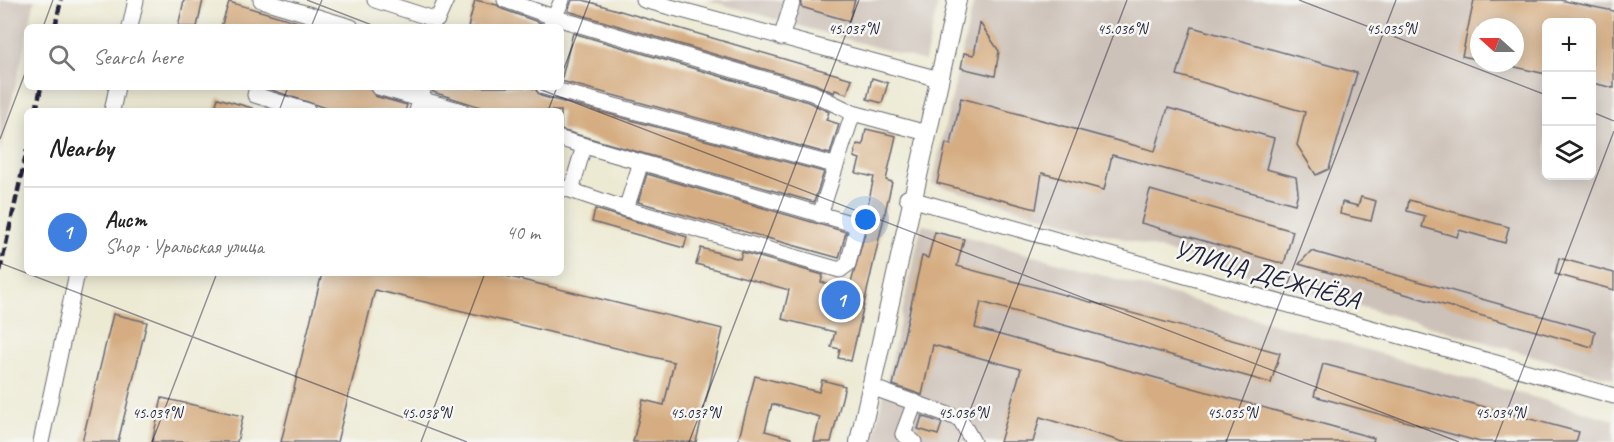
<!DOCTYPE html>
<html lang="en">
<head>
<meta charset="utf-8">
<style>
	:root { --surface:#fff; --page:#f2f2f2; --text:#222; --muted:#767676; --line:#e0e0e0; --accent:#0b8043 }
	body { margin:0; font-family:Caveat,sans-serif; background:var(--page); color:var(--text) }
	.controls { position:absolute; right:18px; top:18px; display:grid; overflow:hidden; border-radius:9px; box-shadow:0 3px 15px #0003 }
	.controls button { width:54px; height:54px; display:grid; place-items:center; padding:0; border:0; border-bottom:2px solid var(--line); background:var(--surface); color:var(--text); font:30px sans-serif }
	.compass { position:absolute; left:1470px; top:18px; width:54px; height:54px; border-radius:50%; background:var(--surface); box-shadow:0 3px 15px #0003; rotate:291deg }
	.you { position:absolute; left:866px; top:220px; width:21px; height:21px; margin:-15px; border:4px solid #fff; border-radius:50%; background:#1a73e8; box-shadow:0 0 0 9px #1a73e833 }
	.badge { display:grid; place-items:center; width:39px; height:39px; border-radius:50%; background:var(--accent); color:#fff; font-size:20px; font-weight:700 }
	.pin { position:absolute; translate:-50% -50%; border:3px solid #fff; box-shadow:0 2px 6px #0006 }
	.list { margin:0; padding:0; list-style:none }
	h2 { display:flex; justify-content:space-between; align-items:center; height:78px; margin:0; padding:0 24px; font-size:26px }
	h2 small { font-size:20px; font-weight:400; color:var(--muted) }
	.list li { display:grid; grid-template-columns:39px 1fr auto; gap:18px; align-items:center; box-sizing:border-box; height:90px; padding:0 24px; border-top:2px solid var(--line) }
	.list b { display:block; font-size:22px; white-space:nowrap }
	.list p { margin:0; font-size:20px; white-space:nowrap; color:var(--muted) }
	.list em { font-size:20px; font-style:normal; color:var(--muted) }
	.icon { flex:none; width:33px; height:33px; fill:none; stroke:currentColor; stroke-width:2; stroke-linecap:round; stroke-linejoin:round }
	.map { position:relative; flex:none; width:1614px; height:442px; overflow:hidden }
	.search { position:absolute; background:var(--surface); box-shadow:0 3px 15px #0003; left:24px; top:24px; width:540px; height:66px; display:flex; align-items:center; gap:15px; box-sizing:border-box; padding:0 21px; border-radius:9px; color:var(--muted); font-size:22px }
	.panel { position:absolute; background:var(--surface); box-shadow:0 3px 15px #0003; left:24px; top:108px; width:540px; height:168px; border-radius:9px }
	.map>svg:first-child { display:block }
	.industrial { fill:#cdc2b9; fill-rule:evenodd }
	.building { fill:#d6ad82 }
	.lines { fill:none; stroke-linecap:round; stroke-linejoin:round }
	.minor-casing { stroke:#696871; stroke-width:17 }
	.major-casing { stroke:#696871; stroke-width:20 }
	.minor { stroke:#fff; stroke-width:15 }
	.major { stroke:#fff; stroke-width:18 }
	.rail { stroke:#22223b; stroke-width:4.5; stroke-dasharray:9 4.5; stroke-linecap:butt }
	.ticks { fill:none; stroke:#22223b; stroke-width:1.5; stroke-opacity:0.45 }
	.labels { text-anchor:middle; stroke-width:5; stroke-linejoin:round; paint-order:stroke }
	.street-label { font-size:26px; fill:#22223b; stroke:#f6f6f2 }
	.ticks-label { font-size:15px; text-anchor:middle; fill:#22223b; stroke:#f6f6f2; stroke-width:5; stroke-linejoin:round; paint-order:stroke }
</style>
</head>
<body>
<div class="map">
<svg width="1614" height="442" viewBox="0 0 1614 442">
	<rect width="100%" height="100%" fill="#f6f6f2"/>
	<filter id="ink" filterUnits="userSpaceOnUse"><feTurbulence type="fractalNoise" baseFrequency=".0167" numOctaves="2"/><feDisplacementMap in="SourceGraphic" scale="12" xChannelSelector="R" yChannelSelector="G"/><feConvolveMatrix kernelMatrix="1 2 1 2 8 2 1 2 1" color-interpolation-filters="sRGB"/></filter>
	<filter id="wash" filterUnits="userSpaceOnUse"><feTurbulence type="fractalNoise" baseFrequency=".008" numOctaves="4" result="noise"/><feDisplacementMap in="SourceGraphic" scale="24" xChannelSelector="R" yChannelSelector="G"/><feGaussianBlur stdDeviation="1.35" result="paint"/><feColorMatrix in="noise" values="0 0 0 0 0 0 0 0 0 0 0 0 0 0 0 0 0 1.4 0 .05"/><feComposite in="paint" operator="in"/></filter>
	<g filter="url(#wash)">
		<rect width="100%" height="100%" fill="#edead4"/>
		<path class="industrial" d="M0 0H35L0 153Z
			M707 0H939L925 61Z
			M974 0H1614V379L932 184ZM1546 22H1592V176H1546ZM1479 27H1515V63H1479Z
			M922 224 1614 420V442H873Z"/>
		<g id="blocks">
			<path class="building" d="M184 0H203L197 27H178Z
				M475 0 497 5 502 9 541 23 540 27H468Z
				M572 0H583L852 79 847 94 835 90 834 93 815 84 568 11Z
				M802 0H855L849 21 801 7Z
				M1474 0H1560L1614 11V88L1592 83V22H1546V74L1515 67V27H1479V60L1462 56Z
				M229 2 305 24 304 27H221Z
				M980 23 999 51 995 76 961 68 964 53 974 55Z
				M1192 27 1357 73 1329 169 1316 175 1297 145 1305 112 1177 75Z
				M573 33 808 102 829 112 826 120 839 124 830 154 561 81Z
				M872 78 888 83 882 103 867 99Z
				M270 87H369L375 96 407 105 405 111H334L269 89Z
				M434 87H528L535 89 541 96 824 172 814 202 561 130V111H493L433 92Z
				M218 98 252 108 251 111H214Z
				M961 98 1155 151 1168 108 1274 138 1266 169 1296 177 1298 192 1295 204 1112 155 1104 190 1042 173 1036 209 937 183 946 143 951 145Z
				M866 129 896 136 886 180 892 182 851 361 838 358 840 349 831 347 835 332 782 319 789 290 696 264 701 248 740 259 742 252 823 275 821 282 849 290 866 230 864 222 874 177 856 173 860 159 854 157 857 144 863 145Z
				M647 174 846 232 839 258 638 202Z
				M1150 190 1293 231 1284 264 1141 223Z
				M1361 197 1376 201 1371 221 1340 214 1342 202 1358 206Z
				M1409 200 1509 227 1505 243 1459 230 1457 237 1422 227 1425 216 1407 211Z
				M595 209 687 237 684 248 592 222Z
				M935 232 964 239 957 266 1280 353 1271 383 981 302 975 328 1374 438 1373 442H1123L1040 417 1033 442H1000L1021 369 933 345 922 395 893 385 922 256 928 258Z
				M1311 251 1595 331 1592 347 1299 264Z
				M1559 258 1614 273V290L1555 274Z
				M322 273H494L723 329 696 442H633L643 400 664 405 674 362 375 290 337 442H281Z
				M113 314 147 322 118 442H82Z
				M1323 364 1579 432 1576 442H1480L1314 396Z
				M755 376 819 392 822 380 845 386 831 442H814L820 417 772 404 765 431 791 438 790 442H738Z
				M162 398 243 416 237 442H152Z
				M922 416 942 423 938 435 918 429Z"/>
		</g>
	</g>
	<g filter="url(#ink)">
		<use href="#blocks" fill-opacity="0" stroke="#696871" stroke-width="1.5"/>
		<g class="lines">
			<g class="minor-casing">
				<path id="minor" d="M261 0 351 27
					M375 0 437 20 446 0
					M505 0 553 17 812 93 853 113 923 132
					M644 0 939 79
					M130 27 136 0
					M550 27 562 0
					M781 38 793 0
					M257 87 255 95 308 111
					M378 87 462 111
					M544 87 834 165
					M112 111 117 87
					M417 111 424 87
					M561 139 850 223 857 228 848 264 840 270 626 209 561 187
					M571 190 584 146
					M907 198 1614 396
					M626 209 641 162
					M820 215 853 113
					M871 387 960 419 973 442
					M41 442 77 273
					M914 442 903 434 915 402"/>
			</g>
			<g class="major-casing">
				<path id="major" d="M859 442 957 0"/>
			</g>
			<use href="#minor" class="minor"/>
			<use href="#major" class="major"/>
			<path class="rail" d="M55 27 61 0
				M36 111 41 87
				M0 271 27 150"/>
		</g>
	</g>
	<path class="ticks" d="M307 0 377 27M1299 0 1546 95M43 27 53 0M311 27 322 0M561 76 590 0M534 87 1459 442M279 111 288 87M548 111 557 87M1592 112 1614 121M0 139 27 68M0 263 467 442M152 442 217 273M421 442 485 273M689 442 859 0M958 442 1127 0M1226 442 1396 0M1495 442 1614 131"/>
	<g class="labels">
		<g class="street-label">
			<text transform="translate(1267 274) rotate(16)" y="9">УЛИЦА ДЕЖНЁВА</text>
		</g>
	</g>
	<g class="ticks-label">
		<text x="1122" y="34">45.036°N</text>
		<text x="853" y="34">45.037°N</text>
		<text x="1391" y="34">45.035°N</text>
		<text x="157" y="418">45.039°N</text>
		<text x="426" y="418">45.038°N</text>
		<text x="695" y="418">45.037°N</text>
		<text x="963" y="418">45.036°N</text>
		<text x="1232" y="418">45.035°N</text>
		<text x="1500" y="418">45.034°N</text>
	</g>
</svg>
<div class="controls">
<button>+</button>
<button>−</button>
<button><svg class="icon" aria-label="layers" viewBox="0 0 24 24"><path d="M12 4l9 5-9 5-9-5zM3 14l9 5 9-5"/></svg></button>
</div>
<svg class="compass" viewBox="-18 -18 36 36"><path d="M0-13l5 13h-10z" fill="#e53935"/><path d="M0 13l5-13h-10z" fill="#767676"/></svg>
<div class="you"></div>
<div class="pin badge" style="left:841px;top:300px;background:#3f7fe0">1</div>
<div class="search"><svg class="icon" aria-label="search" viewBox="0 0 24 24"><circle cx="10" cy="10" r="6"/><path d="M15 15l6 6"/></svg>Search here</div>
<section class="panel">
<h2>Nearby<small></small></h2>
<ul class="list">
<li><span class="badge" style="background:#3f7fe0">1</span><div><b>Аист</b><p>Shop · Уральская улица</p></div><em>40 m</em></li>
</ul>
</section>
</div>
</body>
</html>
